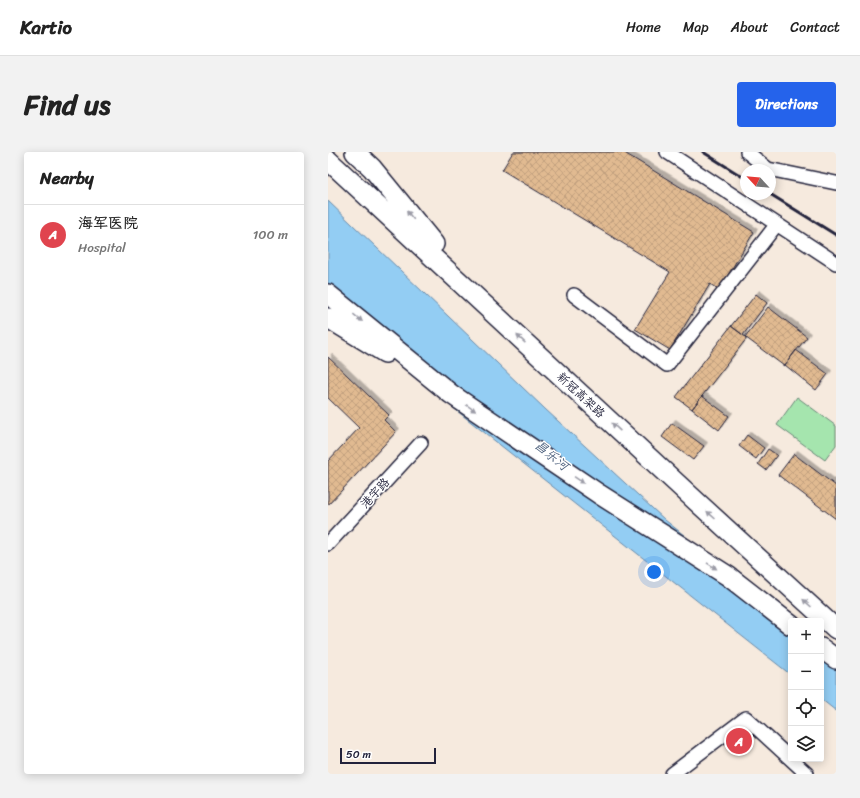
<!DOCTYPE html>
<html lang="en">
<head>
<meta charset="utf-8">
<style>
	:root { --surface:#fff; --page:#f2f2f2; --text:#222; --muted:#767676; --line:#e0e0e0; --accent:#2563eb }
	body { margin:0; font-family:Sriracha,"LXGW WenKai TC",sans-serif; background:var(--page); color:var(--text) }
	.controls { position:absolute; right:12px; bottom:12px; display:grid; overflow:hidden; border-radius:4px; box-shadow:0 2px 10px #0003 }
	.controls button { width:36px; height:36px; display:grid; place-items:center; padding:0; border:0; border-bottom:1px solid var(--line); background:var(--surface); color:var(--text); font:20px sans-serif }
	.compass { position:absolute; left:412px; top:12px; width:36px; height:36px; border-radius:50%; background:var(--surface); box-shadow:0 2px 10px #0003; rotate:296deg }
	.scale { position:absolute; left:12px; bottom:10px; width:96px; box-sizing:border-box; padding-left:4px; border:2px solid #22223b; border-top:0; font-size:11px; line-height:14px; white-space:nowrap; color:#22223b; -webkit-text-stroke:3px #fff; paint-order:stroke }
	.you { position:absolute; left:326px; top:420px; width:14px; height:14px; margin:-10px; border:3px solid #fff; border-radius:50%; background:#1a73e8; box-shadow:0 0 0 6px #1a73e833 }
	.badge { display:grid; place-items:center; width:26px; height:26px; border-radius:50%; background:var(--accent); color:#fff; font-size:13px; font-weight:700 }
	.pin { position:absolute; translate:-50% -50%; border:2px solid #fff; box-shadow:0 1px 4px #0006 }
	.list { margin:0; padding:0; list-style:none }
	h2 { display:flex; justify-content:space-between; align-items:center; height:52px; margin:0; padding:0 16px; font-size:17px }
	h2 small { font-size:13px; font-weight:400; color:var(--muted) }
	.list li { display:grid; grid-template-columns:26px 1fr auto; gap:12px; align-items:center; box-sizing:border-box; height:60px; padding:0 16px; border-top:1px solid var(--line) }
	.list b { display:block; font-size:15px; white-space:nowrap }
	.list p { margin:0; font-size:13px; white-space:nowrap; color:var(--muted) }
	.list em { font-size:13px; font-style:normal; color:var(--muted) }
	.icon { flex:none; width:22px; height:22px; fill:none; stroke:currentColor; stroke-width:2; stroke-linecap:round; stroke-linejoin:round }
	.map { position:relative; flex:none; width:508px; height:622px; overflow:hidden; border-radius:4px }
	header { display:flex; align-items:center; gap:24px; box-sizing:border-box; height:56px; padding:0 20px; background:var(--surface); border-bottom:1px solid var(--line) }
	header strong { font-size:19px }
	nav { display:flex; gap:22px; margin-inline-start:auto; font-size:14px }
	.intro { display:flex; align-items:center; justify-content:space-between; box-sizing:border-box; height:96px; padding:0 24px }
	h1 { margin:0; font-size:28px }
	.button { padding:10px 18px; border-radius:4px; background:var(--accent); color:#fff; font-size:14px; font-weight:700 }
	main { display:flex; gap:24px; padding:0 24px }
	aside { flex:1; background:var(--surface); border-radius:4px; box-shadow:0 2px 10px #0003 }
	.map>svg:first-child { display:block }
	.park { fill:#a5e5ae; stroke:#648474 }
	.water { fill:#93cdf3; stroke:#6689a9 }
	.building { fill:url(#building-cross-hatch); stroke:#22223b; filter:url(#shadow) }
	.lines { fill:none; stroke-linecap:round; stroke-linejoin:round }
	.minor-casing { stroke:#22223b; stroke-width:16 }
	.highway-casing { stroke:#22223b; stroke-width:22 }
	.minor { stroke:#fff; stroke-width:13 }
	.highway { stroke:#fff; stroke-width:19 }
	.rail { stroke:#22223b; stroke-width:3 }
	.oneway { fill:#9c9ca7 }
	.labels { text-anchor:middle; stroke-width:3; stroke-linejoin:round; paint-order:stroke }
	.street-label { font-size:12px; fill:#22223b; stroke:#fff }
	.water-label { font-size:13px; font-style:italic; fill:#4a5e7b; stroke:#fff }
</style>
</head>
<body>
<header>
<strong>Kartio</strong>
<nav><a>Home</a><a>Map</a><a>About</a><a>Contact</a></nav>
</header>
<div class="intro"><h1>Find us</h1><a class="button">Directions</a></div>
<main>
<aside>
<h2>Nearby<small></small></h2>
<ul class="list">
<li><span class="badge" style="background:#e0444e">A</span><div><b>海军医院</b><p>Hospital</p></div><em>100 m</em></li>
</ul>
</aside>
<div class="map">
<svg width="508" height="622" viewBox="0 0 508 622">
	<defs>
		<pattern id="building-cross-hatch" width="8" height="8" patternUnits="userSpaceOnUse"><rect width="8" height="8" fill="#e1ba91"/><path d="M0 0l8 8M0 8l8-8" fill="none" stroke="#c1a07e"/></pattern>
		<filter id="shadow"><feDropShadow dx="3.5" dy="-3.5" stdDeviation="0" flood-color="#0004"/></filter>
	</defs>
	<rect width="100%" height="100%" fill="#f6eade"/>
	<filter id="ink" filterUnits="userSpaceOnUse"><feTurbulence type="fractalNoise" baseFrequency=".025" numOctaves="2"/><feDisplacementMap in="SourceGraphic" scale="8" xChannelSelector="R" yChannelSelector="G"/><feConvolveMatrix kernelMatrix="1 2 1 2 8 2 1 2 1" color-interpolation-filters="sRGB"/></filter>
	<g filter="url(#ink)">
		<path class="park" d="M469 245 508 274V293L497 308 449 273Z"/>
		<path class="water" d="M0 49 217 257 337 368 464 469H463V523L81 221 0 144Z
			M493 492 508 503V559L493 547Z"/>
		<path class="building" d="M185 0H295L426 80 391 138 382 132 342 198 307 177 342 120 174 18Z
			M428 142 439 151 415 183 403 174Z
			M440 155 479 185 456 214 417 185Z
			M403 174 419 186 364 257 348 245Z
			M468 198 500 222 488 238 457 213Z
			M0 205 61 263 56 268 68 280 0 353V309L31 276 0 246Z
			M374 244 401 264 391 278 364 257Z
			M344 271 376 294 365 308 334 285Z
			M419 283 436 296 428 307 411 294Z
			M440 297 449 303 438 318 430 312Z
			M466 302 508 334V367L450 323Z"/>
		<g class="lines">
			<g class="minor-casing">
				<path id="minor" d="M339 0 508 111
					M419 0 440 17 508 31
					M246 143 339 213 449 72
					M0 392 93 291
					M344 622 418 566 479 622"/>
			</g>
			<g class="highway-casing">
				<path id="highway" d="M27 0 44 16 106 92
					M0 8 369 350 508 477
					M0 142 123 242 271 342 400 424 463 473
					M0 166 57 201
					M493 496 508 507"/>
			</g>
			<use href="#minor" class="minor"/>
			<use href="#highway" class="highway"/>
			<path class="rail" d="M375 0 418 27
				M442 42 508 83"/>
		</g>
		<defs><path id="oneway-solid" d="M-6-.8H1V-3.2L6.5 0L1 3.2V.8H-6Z"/></defs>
		<g class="oneway">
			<use href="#oneway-solid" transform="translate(82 63) rotate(-129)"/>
			<use href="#oneway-solid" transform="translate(30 166) rotate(39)"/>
			<use href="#oneway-solid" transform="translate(193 187) rotate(-137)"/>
			<use href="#oneway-solid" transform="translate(143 256) rotate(34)"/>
			<use href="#oneway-solid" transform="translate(288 275) rotate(-137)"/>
			<use href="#oneway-solid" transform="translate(251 328) rotate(34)"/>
			<use href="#oneway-solid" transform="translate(383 363) rotate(-138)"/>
			<use href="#oneway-solid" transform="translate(384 414) rotate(32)"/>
			<use href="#oneway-solid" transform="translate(479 451) rotate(-138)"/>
		</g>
	</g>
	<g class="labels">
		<g class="street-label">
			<text transform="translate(253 243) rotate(43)" y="4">新冠高架路</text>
			<text transform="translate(47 341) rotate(-47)" y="4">港宇路</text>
		</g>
		<g class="water-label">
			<text transform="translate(224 303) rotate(39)" y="5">昌乐河</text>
		</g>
	</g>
</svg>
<div class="controls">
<button>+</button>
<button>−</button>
<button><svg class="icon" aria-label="locate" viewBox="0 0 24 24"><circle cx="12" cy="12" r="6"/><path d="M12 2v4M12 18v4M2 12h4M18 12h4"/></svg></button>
<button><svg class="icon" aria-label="layers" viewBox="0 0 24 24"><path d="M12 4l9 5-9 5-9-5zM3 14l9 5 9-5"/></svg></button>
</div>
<svg class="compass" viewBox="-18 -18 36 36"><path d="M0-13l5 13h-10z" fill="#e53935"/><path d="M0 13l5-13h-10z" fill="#767676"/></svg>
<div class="scale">50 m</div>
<div class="you"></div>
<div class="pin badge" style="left:411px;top:589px;background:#e0444e">A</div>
</div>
</main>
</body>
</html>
